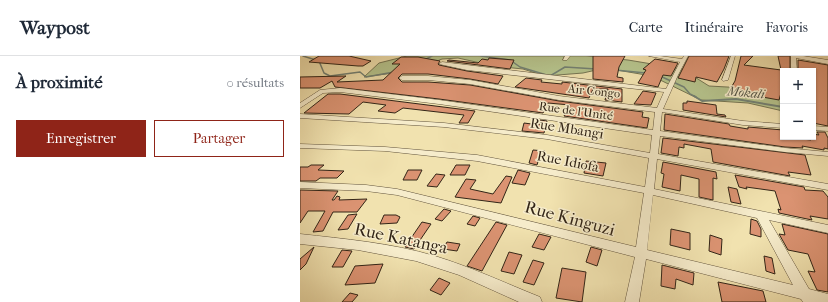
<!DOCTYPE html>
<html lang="fr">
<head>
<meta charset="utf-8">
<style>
	:root { --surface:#fff; --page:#f6f6f7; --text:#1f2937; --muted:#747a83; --line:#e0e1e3; --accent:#8f2418 }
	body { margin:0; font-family:"IM FELL French Canon",serif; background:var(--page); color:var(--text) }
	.controls { position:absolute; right:12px; top:12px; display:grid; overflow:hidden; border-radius:0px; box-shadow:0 1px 3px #0004 }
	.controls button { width:36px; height:36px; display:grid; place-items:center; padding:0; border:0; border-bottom:1px solid var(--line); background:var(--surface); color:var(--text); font:20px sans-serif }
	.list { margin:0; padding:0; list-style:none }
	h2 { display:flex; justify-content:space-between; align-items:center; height:52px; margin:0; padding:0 16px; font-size:17px }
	h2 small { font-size:13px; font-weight:400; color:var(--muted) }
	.actions { display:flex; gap:8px; padding:12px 16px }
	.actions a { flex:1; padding:9px 0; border:1px solid var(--accent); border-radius:0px; text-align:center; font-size:14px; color:var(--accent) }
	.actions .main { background:var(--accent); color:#fff }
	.map { position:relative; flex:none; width:528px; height:246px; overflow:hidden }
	header { display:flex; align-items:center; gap:24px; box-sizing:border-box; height:56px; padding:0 20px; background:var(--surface); border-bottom:1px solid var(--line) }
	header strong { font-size:19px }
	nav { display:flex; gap:22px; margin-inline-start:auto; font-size:14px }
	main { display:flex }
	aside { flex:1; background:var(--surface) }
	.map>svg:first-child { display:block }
	.green { fill:#b6c48d; stroke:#747452 }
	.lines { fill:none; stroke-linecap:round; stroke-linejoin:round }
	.stream-far1 { stroke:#728073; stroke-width:1.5 }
	.stream { stroke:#728073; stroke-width:2 }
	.building { fill:#db9372; stroke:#322517 }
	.street-casing { stroke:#62543d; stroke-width:1 }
	.street { fill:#f6eccb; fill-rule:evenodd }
	.labels { text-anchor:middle; stroke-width:3; stroke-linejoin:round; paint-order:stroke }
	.far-street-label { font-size:12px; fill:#322517; stroke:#f6eccb }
	.far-water-label { font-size:13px; font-style:italic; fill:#525345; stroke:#f6eccb }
	.street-label { font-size:14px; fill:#322517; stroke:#f6eccb }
	.near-street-label { font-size:17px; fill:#322517; stroke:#f6eccb }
</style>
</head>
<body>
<header>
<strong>Waypost</strong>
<nav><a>Carte</a><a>Itinéraire</a><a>Favoris</a></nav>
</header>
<main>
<aside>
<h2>À proximité<small>0 résultats</small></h2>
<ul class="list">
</ul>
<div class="actions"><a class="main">Enregistrer</a><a>Partager</a></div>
</aside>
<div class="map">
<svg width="528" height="246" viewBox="0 0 528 246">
	<rect width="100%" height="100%" fill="#f1e2af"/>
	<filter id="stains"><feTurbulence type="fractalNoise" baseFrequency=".005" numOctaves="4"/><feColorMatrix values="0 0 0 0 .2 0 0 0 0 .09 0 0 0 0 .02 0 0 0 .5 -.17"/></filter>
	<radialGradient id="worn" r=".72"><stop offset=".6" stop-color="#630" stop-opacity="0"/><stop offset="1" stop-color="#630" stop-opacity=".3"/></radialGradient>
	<path class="green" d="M107 0H286L328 4 382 13 409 30 463 33 483 37V55L448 47 401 44 352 20 305 12 283 17 245 20 223 13 194 10 158 2 142 3 115 14 64 21 79 7Z"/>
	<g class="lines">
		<path class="stream-far1" d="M3 0 19 5 24 17 30 20 60 16 66 21 94 16
			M181 0 210 4 220 11 250 20 265 11 296 13
			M124 4 132 0
			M315 14 346 17
			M360 20 384 31 390 38 396 41"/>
		<path class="stream" d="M394 40 402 45 436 43 483 51"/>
	</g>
	<path class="building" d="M19 0H49L71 5 63 10H58L9 6Z
		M293 0H325L319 11 317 21 323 22V26L293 23Z
		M389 0H429L424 13 417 26 396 21 395 26 378 22Z
		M441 0H453L444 9 481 14 478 0H490V15H483V30L479 44 429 35 435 25Z
		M101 1H118L140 5 138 8 139 9 167 15 203 20 198 28 170 23 128 18H102L98 22 102 26H128L170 29 259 45 343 56 342 61 349 62 347 72 264 60 270 49 248 47 243 57 139 43 35 31 32 25 20 32H0V21L46 20 37 26 83 24 100 8H92Z
		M189 2 214 4 210 13 147 5 149 4 178 7 182 3 188 4Z
		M355 3 378 7 371 20 363 19 358 31 338 27 346 14 343 13Z
		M498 4 528 9V70L513 67V15H498Z
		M226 22 242 24 241 26 262 28V26L322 33V46L305 44 308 33H293L289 42 215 31Z
		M343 35 356 37 351 49 334 48Z
		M28 38H40L175 55 168 67H159L164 59 103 52 95 57 78 55 86 49 63 46 49 58 4 57Z
		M387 45 416 49 417 58 425 59 426 61 383 54V47H387Z
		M365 58 429 68 430 70 448 73V71L483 74V81L511 84 510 81H513V78L519 79 517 76H525L528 82V93L524 92V94L502 90 503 92 485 91 364 74Z
		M240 64 247 65 244 77 222 75 224 67 239 69Z
		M363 82 505 99 511 119 488 116 490 120 413 106 411 93 384 88V92L379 91 378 100 361 97Z
		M233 94 245 95 242 103 239 102 237 109 229 107Z
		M286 105 306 107 303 120 284 117Z
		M363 106 416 116 417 123 413 122V144L399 141V123L381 119 380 135 362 131 364 118 361 117Z
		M11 109H24L18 114 44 115 37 122H20L16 125H0V111H8Z
		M156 109H170L165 119H150Z
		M108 114H122L117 124H103Z
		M218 114 230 117 225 129 212 127Z
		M136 118 145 119 137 131 127 130Z
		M435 119 504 131 505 134 523 135 528 141V163L510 160 512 164 479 157 478 153 481 154 475 135 446 131 447 133 439 131Z
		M206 120 212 121 201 147 155 141 166 123 176 124 170 133 193 138Z
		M428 131 437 133 441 148 431 146Z
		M0 134 38 135 32 144H34L37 140 40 141 39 144 67 143 57 156H33L23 175 13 176 25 155H8L0 167Z
		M144 153 151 155 142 165 135 163Z
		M57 158 48 173 38 174 48 159Z
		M84 159H96L100 161 97 167 80 168Z
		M173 160 180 162 175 170 167 168Z
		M451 163 457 165 461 173V181L450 178Z
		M122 166 131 168 114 193 105 191Z
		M196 166 207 169 182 215 167 210Z
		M482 168 528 178V236L517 234 508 215 515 216 508 198 488 194 479 178 485 179Z
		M371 173 390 177V194L370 189Z
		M239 178 251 181 244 194 232 191Z
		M410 179 422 183 421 199 409 195Z
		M147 186 160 188 157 195 143 193Z
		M14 191 6 208 0 214V203Z
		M291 191 302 194 297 210 286 206Z
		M42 194 52 195 43 211H32Z
		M209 196 222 199 214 218 201 215Z
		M464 200 472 202 475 218 466 215Z
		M233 204 244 207 234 229 223 226Z
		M83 208 75 227 45 229 55 210Z
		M362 209 394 217 393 229 376 223 375 233 361 230Z
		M262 212 286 216 282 246 256 242Z
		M139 222 150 227 141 239 130 234Z
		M418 226 463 235 466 246H422Z
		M50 237 58 239 52 246H42Z"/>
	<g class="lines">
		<g class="street-casing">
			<path id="street" d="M265 0H270L267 4H263Z
				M349 0H360L382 3 384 0H388L378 19 363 53 443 65 483 68V72L443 69 362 56 360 75 485 92 528 96V100L485 96 360 80 358 98 528 128V134L357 103 354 133 528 169V177L469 164 509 233 528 238V246H503L501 243 346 203 339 246H325L335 201 97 139 66 135 0 132V126L66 129 97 133 336 191 344 137 177 105 85 95 0 92V88L85 91 177 99 345 131 349 102 247 83 144 71 0 62V58L144 67 247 79 350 97 352 79 139 48 40 36 23 37 0 52V47L20 34 40 32 139 44 353 74 355 56 259 44 170 28 128 24H102L99 22 102 20H128L170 24 259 40 357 52 364 36 167 14 139 8 142 6 366 33 380 6ZM353 139 457 162 493 229 347 194Z
				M431 0H435L428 24 423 25 422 24Z
				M491 0H503L528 4V8L496 2 497 15H491Z
				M513 70 528 71V75L513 74Z
				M0 178C45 183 91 187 135 200 171 211 205 227 240 241L242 246H219L159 219 116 205 58 194 0 188Z"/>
		</g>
		<use href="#street" class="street"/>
	</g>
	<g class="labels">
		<g class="far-street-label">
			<text transform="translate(294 35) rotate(6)" y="4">Air Congo</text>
			<text transform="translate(276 55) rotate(8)" y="4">Rue de l'Unité</text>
		</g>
		<g class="far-water-label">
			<text transform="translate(446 36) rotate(5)" y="5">Mokali</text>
		</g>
		<g class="street-label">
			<text transform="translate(267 72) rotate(9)" y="5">Rue Mbangi</text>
			<text transform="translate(268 105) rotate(11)" y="5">Rue Idiofa</text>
		</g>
		<g class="near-street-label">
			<text transform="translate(270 162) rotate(15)" y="6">Rue Kinguzi</text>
			<text transform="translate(101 182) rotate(12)" y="6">Rue Katanga</text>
		</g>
	</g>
	<rect width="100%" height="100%" filter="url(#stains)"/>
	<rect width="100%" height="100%" fill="url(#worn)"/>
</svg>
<div class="controls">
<button>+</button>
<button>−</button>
</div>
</div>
</main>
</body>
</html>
